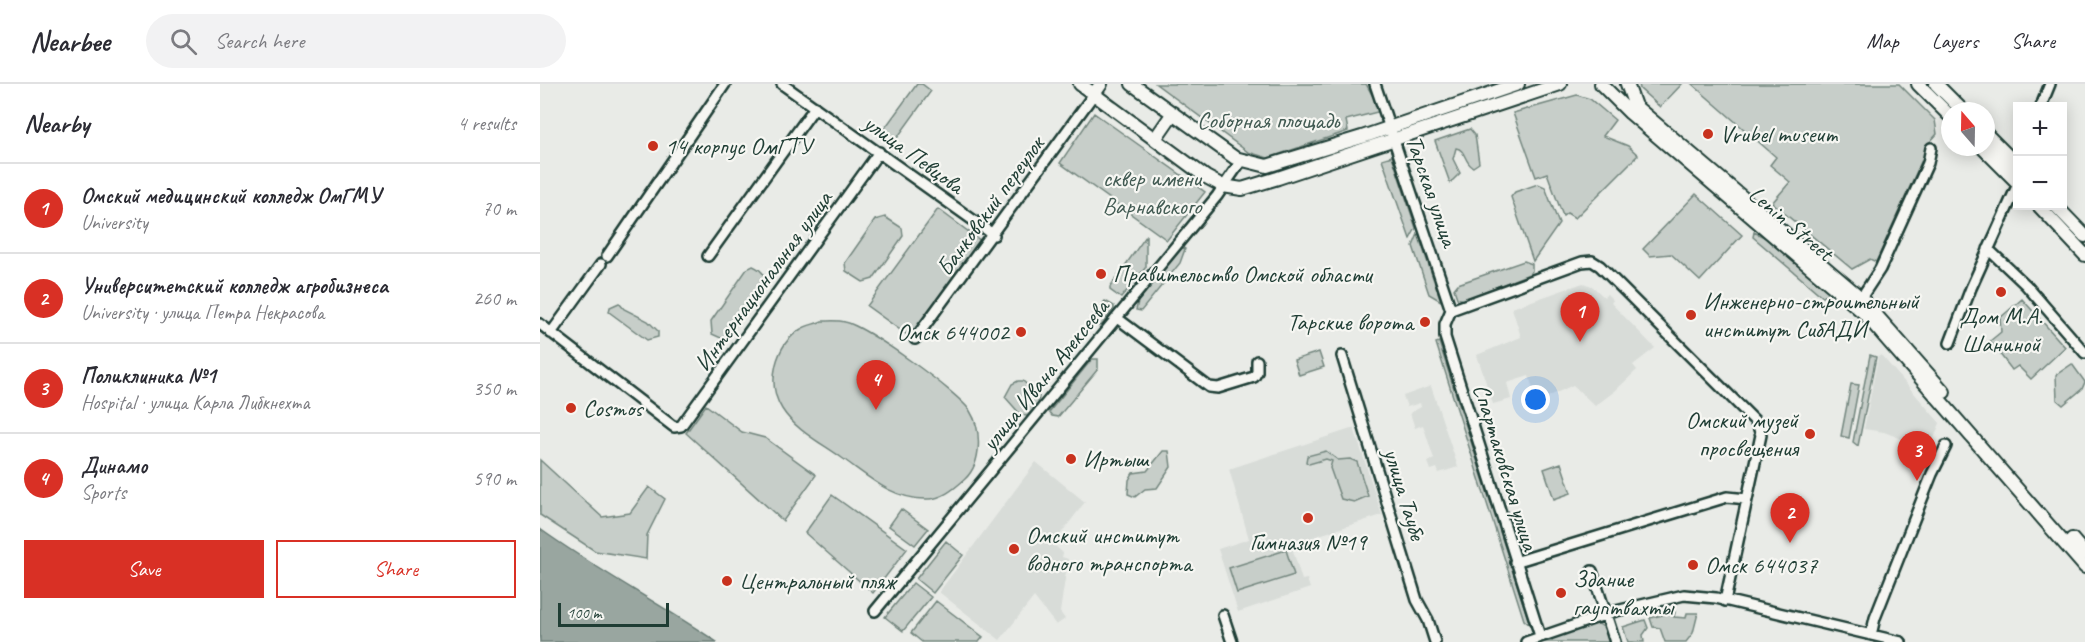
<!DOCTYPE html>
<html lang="en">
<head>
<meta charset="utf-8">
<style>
	:root { --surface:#fff; --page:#f2f2f3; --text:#2b2b33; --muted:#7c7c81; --line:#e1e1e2; --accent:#d93025 }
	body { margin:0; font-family:Caveat,sans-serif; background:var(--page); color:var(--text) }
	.controls { position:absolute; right:18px; top:18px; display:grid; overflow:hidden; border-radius:0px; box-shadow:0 3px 15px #0003 }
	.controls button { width:54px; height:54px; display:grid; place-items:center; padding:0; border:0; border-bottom:2px solid var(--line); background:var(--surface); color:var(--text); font:30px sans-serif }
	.compass { position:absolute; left:1401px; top:18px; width:54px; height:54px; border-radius:50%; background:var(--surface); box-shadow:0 3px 15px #0003; rotate:340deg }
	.scale { position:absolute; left:18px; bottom:15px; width:111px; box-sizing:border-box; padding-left:6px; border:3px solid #1f3d34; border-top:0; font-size:16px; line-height:21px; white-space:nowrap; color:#1f3d34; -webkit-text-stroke:4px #f6f6f2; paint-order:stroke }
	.you { position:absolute; left:996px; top:316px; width:21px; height:21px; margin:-15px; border:4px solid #fff; border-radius:50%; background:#1a73e8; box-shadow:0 0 0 9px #1a73e833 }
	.badge { display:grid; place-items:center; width:39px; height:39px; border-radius:50%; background:var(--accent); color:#fff; font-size:20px; font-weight:700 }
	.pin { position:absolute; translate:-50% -50px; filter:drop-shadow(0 2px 3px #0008) }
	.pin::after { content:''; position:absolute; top:32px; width:21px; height:18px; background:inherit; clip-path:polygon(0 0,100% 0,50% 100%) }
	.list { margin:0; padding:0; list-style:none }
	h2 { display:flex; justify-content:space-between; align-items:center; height:78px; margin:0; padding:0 24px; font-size:26px }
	h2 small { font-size:20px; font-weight:400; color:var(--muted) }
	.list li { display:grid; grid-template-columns:39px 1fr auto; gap:18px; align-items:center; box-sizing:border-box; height:90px; padding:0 24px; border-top:2px solid var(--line) }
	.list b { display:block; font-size:22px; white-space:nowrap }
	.list p { margin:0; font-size:20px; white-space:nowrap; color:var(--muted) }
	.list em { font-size:20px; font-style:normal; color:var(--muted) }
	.actions { display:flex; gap:12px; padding:18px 24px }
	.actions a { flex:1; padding:14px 0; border:2px solid var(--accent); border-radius:0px; text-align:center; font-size:21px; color:var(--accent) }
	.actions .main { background:var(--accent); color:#fff }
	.icon { flex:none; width:33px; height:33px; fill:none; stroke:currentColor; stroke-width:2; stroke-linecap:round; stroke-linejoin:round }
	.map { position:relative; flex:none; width:1545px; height:558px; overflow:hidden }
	header { display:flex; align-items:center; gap:36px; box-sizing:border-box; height:84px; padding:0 30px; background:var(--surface); border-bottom:2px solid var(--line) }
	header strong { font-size:28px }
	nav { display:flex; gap:33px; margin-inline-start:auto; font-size:21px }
	.search { width:420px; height:54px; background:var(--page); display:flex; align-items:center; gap:15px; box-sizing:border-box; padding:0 21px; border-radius:33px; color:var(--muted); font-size:22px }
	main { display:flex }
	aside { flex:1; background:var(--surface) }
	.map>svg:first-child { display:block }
	.built { fill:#d8dcd8 }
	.green { fill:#c7cec9; stroke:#73867e; stroke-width:1.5 }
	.water { fill:#99a6a0; stroke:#687c75; stroke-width:1.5 }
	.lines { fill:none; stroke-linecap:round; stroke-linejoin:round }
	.minor-casing { stroke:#1f3d34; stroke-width:14 }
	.major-casing { stroke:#1f3d34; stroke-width:16 }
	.minor { stroke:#f6f6f2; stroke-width:9 }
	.major { stroke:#f6f6f2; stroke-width:12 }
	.poi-dot { fill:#c8321e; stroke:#f6f6f2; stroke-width:2 }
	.labels { text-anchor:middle; stroke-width:4.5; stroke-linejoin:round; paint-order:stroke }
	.park-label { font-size:24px; fill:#415a52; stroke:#f6f6f2 }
	.poi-label { font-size:24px; fill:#1f3d34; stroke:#f6f6f2; text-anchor:start }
	.street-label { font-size:24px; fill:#1f3d34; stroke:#f6f6f2 }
</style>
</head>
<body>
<header>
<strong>Nearbee</strong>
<div class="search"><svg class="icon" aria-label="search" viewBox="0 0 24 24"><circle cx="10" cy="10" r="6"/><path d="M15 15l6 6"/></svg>Search here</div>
<nav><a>Map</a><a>Layers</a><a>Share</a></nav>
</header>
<main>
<aside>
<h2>Nearby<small>4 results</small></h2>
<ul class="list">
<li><span class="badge">1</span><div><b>Омский медицинский колледж ОмГМУ</b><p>University</p></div><em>70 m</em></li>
<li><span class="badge">2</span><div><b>Университетский колледж агробизнеса</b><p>University · улица Петра Некрасова</p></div><em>260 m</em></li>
<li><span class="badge">3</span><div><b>Поликлиника №1</b><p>Hospital · улица Карла Либкнехта</p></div><em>350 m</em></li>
<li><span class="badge">4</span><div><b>Динамо</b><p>Sports</p></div><em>590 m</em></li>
</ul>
<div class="actions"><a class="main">Save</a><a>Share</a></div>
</aside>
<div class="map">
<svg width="1545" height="558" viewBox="0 0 1545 558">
	<rect width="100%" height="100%" fill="#e9ebe7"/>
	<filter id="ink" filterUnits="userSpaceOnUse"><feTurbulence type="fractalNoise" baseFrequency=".0167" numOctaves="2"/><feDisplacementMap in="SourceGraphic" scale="12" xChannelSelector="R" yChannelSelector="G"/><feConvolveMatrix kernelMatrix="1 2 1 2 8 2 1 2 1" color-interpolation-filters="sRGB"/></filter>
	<g filter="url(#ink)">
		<path class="built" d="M1043 199 1052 202 1064 213 1067 210 1073 216 1071 219 1115 264 1093 281 1097 286 1075 307 1055 322 1033 301 997 318 989 292 967 299 971 315 953 320 937 271 981 253 972 224Z
			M1341 271 1400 339 1383 382 1364 375 1370 358 1344 348 1324 345 1338 273Z
			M891 302 918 383 899 389 897 384 891 386 888 378 894 375 883 341 875 344 870 329 881 323 880 319 867 323 863 312Z
			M814 344 842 431 751 460 762 496 767 495 770 504 698 528 678 465 709 455 689 385Z
			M496 378 545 418 513 460 523 469 522 473 528 475 520 528 525 535 516 541 494 513 460 556 399 508Z"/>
		<path class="green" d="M377 0H382L391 7 352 61 339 52Z
			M616 0H826L841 27 806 36 808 47 728 74 708 68Z
			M1099 0H1142L1120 23 1100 5Z
			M1152 0H1359L1395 36 1397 50 1390 58 1336 178 1330 175 1312 185 1232 119 1250 98 1230 81 1236 73Z
			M1037 11 1050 15 1075 36 1063 52 1088 62 1098 71 1035 134 1027 129 1023 132 1007 89 996 93 973 29Z
			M554 29 665 108 627 156 520 79Z
			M930 45 935 51 939 79 933 83C924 79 926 65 916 64L913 75 920 89 910 99 895 57Z
			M852 72 876 144 870 155 842 75Z
			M998 100 1005 103 1019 140 993 177 971 113 975 108Z
			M1156 110 1202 151 1160 197 1131 170 1110 172 1103 165Z
			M398 125 441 157 370 253 327 222Z
			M345 133 362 144 363 152 333 195 323 198 306 187 305 179 335 136Z
			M1214 148 1228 155 1292 208 1283 213 1213 153Z
			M878 150 901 217 889 210 873 162Z
			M606 152V183L581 214 570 206V203Z
			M640 162 645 165 640 179 601 227 596 226 599 213Z
			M984 177 992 180V187L989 190 923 216 917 214 914 205 918 200Z
			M213 182C224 187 226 192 223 204L188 251 183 255 172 250 171 237 207 185Z
			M1482 215 1525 263 1491 295 1478 282 1472 286 1450 257 1461 248 1460 234Z
			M565 217 574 222V225L561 242 549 241 548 238Z
			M79 219 84 225 108 237 118 247V253L107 256 69 228 70 223Z
			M282 237C289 237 298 236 305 238 326 242 419 309 430 327 442 346 442 379 425 395 414 405 401 416 386 415 352 415 329 393 302 374 283 360 255 346 242 325 226 299 235 261 261 245 267 241 276 240 282 237Z
			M899 258 990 541 984 536 896 259Z
			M779 268 784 283 759 291 754 276Z
			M1330 271 1336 273 1318 362 1313 358Z
			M552 275H558V285L518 333 512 332 509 328Z
			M1532 280 1545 298 1542 305 1523 321 1517 316 1516 291Z
			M478 297H483L499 312 498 322 487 332 481 331 465 313 472 300Z
			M1311 300 1319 301 1309 354 1301 352Z
			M166 321 202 348 225 354 276 391 243 437 146 349Z
			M623 367H629L631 383 617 404 605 405 595 413 588 410 589 396 593 389 607 387Z
			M786 367 798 376 810 375 817 378 828 412 814 418 801 415 790 384 792 377 786 375 769 380 766 378 767 372Z
			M0 376 62 433 90 429 109 403 125 415 107 451 106 475 55 467 0 431Z
			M1021 379 1031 409 1014 415 1004 385Z
			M292 411 367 465 333 509 265 449Z
			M361 425 388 445 375 461 349 442Z
			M406 457 423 471 393 509 376 495Z
			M746 466 754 491 697 509 689 484Z
			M373 499 391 513 363 547 345 533Z
			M396 517 443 553 439 558H382L371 549Z
			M1135 528 1134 533 1146 534 1147 529H1158L1153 549 1146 558H1125L1120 544 1113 543 1110 534Z
			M1105 536 1108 544 1103 551 1104 558H1088L1083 543Z
			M1057 539 1066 545 1070 558H999Z"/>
		<path class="water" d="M0 445C57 486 119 519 177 558H0Z"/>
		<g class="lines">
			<g class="minor-casing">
				<path id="minor" d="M242 0 454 151
					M835 0 911 226
					M1501 22 1510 0
					M1448 165 1486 201 1545 269
					M67 172 185 0
					M168 172 275 23
					M1321 214 1340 185 1388 79 1391 64
					M911 226 1042 178 1052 177 1060 182 1217 339 1221 351 1185 517
					M911 226 905 240V253L1000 552
					M577 234 669 303 678 304 714 293 717 288V277
					M0 240 134 343 141 342 339 68
					M11 249 61 180
					M375 255 554 10
					M1410 259 1431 204 1478 100
					M802 272 877 516 888 536 895 558
					M975 478 1187 413 1207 415
					M1052 487 1075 558
					M335 527 677 112 701 77
					M683 531 692 558
					M1331 551 1335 534 1392 390 1406 362
					M986 558 1076 527 1144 511 1176 514 1361 558"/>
			</g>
			<g class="major-casing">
				<path id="major" d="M540 0 666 93 683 102 702 105 738 94 1020 0
					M592 0 695 74 727 82 822 53 978 0
					M1061 0 1090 29 1324 229 1545 483
					M1087 0 1095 22 1321 214 1404 308
					M1378 0 1410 32
					M1396 0 1423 27
					M554 10 561 0
					M1446 50 1478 82
					M615 55 633 29
					M1442 63 1478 99
					M1499 122 1545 171
					M1516 122 1545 152
					M1532 455 1545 470"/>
			</g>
			<use href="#minor" class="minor"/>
			<use href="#major" class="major"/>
		</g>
	</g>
	<g class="poi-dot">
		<circle cx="1168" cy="50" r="6"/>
		<circle cx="113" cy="62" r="6"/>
		<circle cx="561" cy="190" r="6"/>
		<circle cx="1461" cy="208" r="6"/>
		<circle cx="1151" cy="231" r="6"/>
		<circle cx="885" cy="238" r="6"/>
		<circle cx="481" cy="248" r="6"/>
		<circle cx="31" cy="324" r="6"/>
		<circle cx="1270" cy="350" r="6"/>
		<circle cx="531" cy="375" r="6"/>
		<circle cx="768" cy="434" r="6"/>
		<circle cx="474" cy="465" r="6"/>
		<circle cx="1153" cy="481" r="6"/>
		<circle cx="187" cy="497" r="6"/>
		<circle cx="1021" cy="509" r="6"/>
	</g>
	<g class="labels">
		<g class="park-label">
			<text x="728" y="44">Соборная площадь</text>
			<text x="612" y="102">сквер имени<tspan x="612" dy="28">Варнавского</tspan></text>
		</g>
		<g class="poi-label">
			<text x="1180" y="58">Vrubel museum</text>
			<text x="125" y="70">14 корпус ОмГТУ</text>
			<text x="573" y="198">Правительство Омской области</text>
			<text x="1163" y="225">Инженерно-строительный<tspan x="1163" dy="28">институт СибАДИ</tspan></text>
			<text x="1461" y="240" text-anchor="middle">Дом М.А.<tspan x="1461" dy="28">Шаниной</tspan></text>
			<text x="873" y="246" text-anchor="end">Тарские ворота</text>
			<text x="469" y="256" text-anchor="end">Омск 644002</text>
			<text x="43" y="332">Cosmos</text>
			<text x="1258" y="344" text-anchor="end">Омский музей<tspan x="1258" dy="28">просвещения</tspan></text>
			<text x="543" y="383">Иртыш</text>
			<text x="486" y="459">Омский институт<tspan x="486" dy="28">водного транспорта</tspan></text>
			<text x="768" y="466" text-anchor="middle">Гимназия №19</text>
			<text x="1165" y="489">Омск 644037</text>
			<text x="1033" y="503">Здание<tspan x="1033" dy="28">гауптвахты</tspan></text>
			<text x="199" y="505">Центральный пляж</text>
		</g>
		<g class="street-label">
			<text transform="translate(374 70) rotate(36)" y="8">улица Певцова</text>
			<text transform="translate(892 107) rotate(71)" y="8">Тарская улица</text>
			<text transform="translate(450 122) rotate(-54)" y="8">Банковский переулок</text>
			<text transform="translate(1251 139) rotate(40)" y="8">Lenin Street</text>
			<text transform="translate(223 197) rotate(-54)" y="8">Интернациональная улица</text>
			<text transform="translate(505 291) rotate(-51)" y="8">улица Ивана Алексеева</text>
			<text transform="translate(966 383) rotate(73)" y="8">Спартаковская улица</text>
			<text transform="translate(865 410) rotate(73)" y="8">улица Таубе</text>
		</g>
	</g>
</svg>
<div class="controls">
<button>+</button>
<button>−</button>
</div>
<svg class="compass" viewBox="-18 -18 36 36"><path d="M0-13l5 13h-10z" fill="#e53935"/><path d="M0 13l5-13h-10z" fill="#7c7c81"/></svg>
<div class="scale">100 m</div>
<div class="you"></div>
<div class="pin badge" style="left:1040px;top:258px">1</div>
<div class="pin badge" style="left:1250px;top:459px">2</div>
<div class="pin badge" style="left:1377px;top:397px">3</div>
<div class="pin badge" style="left:336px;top:326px">4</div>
</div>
</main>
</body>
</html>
